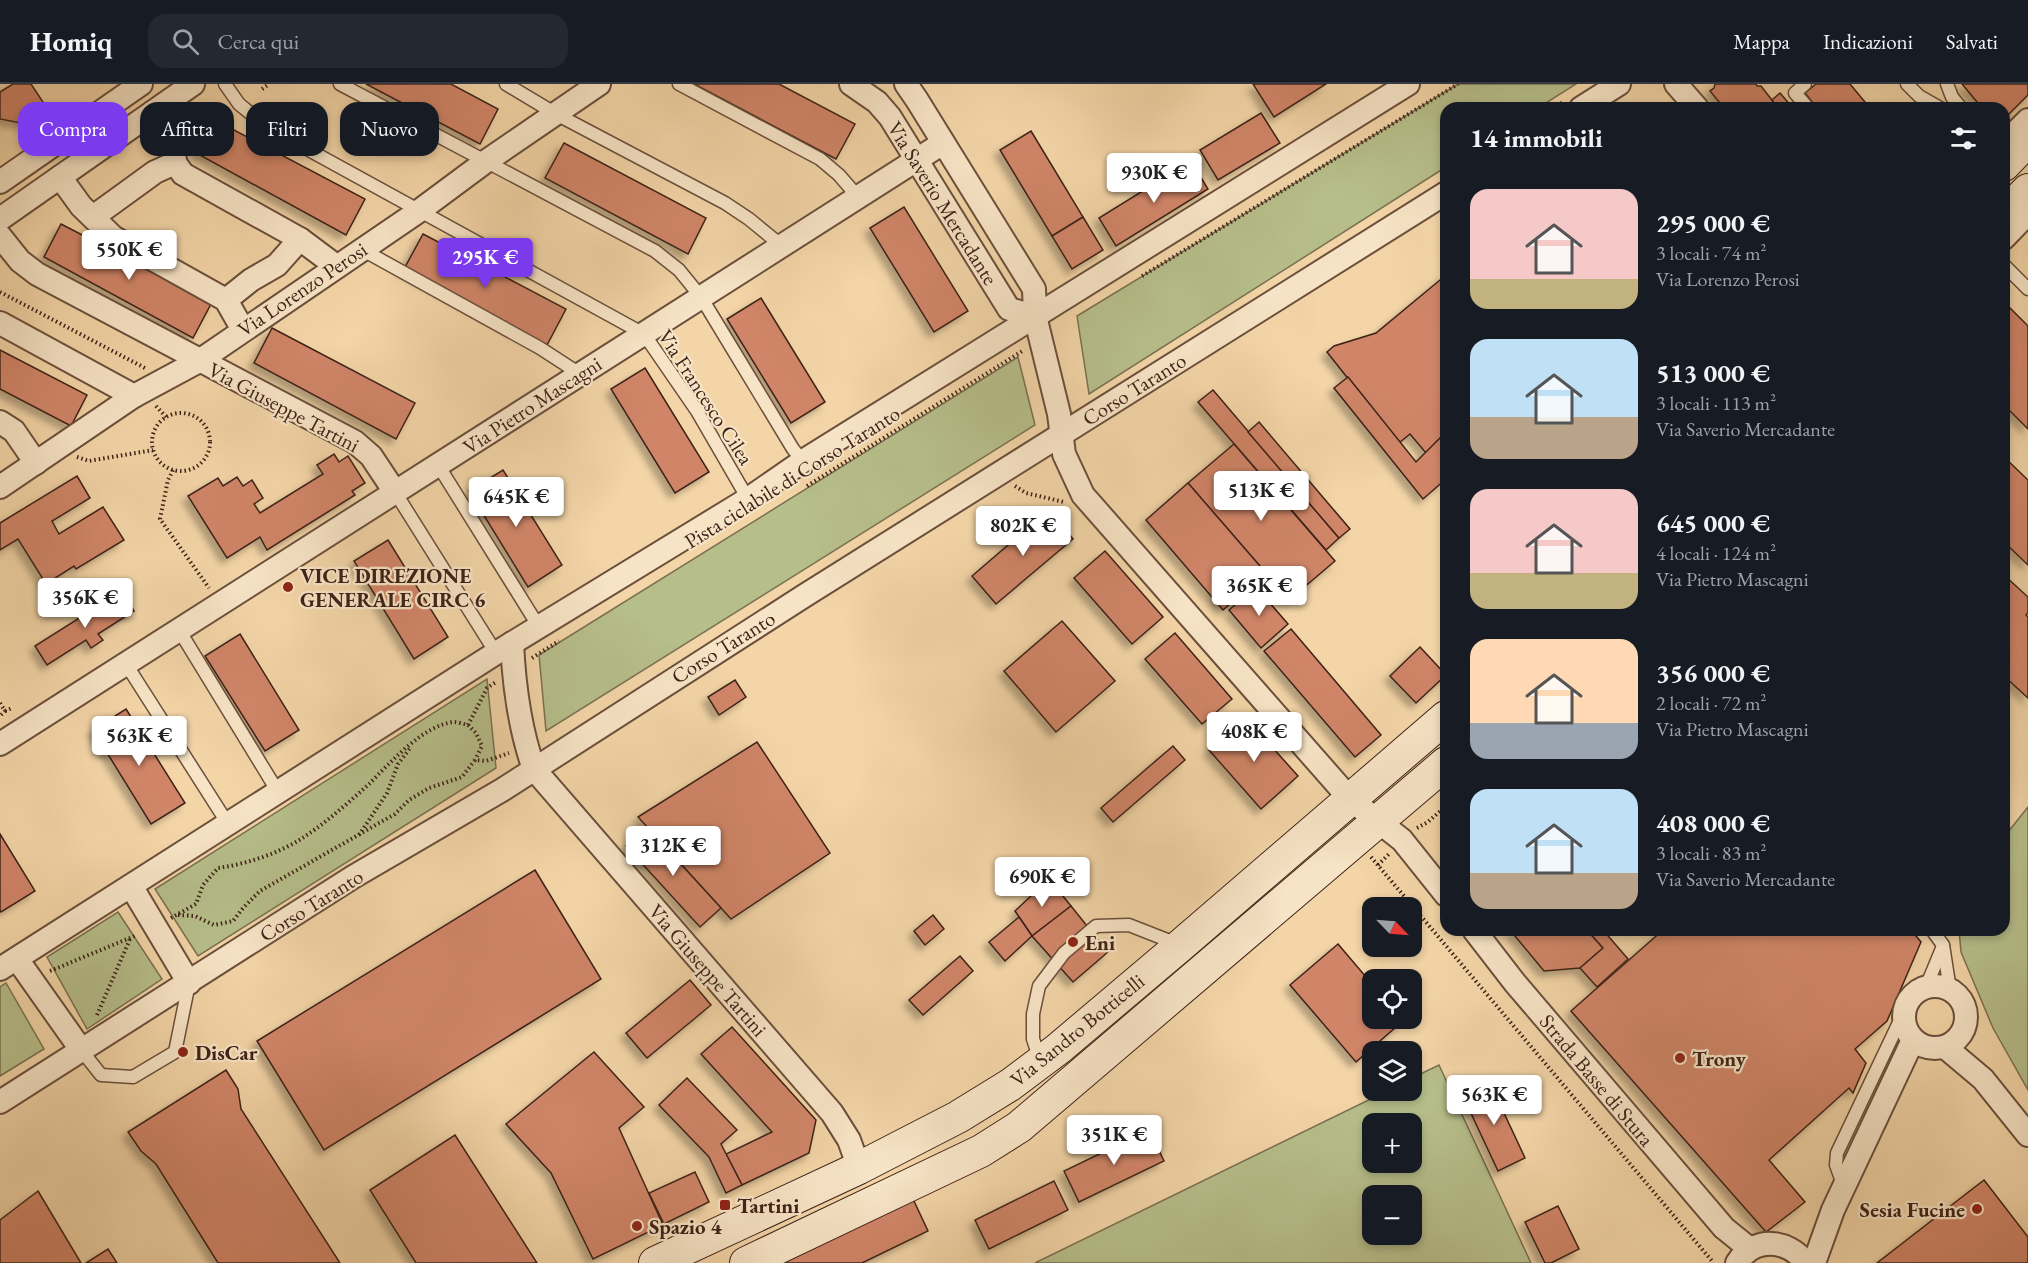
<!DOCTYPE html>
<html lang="it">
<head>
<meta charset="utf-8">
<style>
	:root { --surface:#171b24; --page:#242831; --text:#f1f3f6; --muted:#9ea1a6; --line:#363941; --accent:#7c3aed }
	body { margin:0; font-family:"EB Garamond",serif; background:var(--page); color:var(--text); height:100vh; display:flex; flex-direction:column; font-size:22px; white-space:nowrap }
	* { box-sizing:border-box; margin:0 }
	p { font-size:20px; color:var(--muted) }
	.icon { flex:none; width:33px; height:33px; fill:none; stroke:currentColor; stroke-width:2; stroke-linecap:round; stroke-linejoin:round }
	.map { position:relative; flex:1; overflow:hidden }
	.side { position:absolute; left:1440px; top:18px; width:570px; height:834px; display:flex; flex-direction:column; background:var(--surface); border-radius:18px; box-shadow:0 3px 9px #0003 }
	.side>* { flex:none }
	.top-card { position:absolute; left:18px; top:18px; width:570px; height:54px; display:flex; gap:12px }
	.needle { width:39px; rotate:115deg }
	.fabs { position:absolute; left:1362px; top:813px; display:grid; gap:12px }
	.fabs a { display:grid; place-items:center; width:60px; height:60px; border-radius:12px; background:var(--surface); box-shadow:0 3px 9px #0003; font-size:30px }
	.price { position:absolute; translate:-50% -51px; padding:0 14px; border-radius:6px; background:#fff; color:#222; font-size:20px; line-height:39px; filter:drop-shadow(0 2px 3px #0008) }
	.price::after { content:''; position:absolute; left:50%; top:36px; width:18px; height:14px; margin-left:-9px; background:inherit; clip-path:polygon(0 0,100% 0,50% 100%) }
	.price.selected { background:var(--accent); color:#fff }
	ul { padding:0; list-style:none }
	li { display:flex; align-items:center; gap:18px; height:150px; padding:0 30px }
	li span { display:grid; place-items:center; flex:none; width:168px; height:120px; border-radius:18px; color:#555 }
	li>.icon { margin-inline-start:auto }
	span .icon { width:72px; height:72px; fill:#fffc; stroke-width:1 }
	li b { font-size:26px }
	h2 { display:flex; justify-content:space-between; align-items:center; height:72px; padding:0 30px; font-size:26px }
	.pill { padding:0 21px; border-radius:18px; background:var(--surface); box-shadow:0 3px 9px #0003; font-size:21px; line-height:54px }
	.pill.selected { background:var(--accent); color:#fff }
	header { display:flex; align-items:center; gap:36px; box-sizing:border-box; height:84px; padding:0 30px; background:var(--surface); border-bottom:2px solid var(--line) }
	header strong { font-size:28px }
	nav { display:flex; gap:33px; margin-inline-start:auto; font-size:21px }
	.search { width:420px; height:54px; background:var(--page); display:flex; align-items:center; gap:15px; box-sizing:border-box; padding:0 21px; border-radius:18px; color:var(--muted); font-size:22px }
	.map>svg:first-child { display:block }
</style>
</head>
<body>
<header>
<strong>Homiq</strong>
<div class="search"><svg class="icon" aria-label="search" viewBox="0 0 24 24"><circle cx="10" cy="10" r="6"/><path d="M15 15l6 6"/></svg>Cerca qui</div>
<nav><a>Mappa</a><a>Indicazioni</a><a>Salvati</a></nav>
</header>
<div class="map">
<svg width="2028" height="1179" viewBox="0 0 2028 1179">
	<defs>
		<filter id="shadow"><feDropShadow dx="-5.5" dy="5.5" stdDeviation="3" flood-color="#0004"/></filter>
	</defs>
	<rect width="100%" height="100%" fill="#f3d5a7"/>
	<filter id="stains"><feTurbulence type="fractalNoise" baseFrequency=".00333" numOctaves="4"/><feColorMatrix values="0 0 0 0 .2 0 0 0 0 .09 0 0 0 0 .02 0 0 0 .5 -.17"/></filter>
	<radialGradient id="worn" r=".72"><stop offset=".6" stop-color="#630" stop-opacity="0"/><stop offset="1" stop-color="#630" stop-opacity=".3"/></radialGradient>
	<g fill="#b6be8a" stroke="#7a7051" stroke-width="1.5" fill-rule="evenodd">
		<path d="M1458 0H1576L1538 24H1446V83L1089 310 1077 232Z"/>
		<path d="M1018 273 1035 341 546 647 539 571Z"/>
		<path d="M487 595 496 684 198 872 155 805Z"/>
		<path d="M2028 723V1006L1993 944 1961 868 1959 846H2004V753Z"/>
		<path d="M118 828 162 895 87 945 47 873Z"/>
		<path d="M6 899 44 965 0 992V903Z"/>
		<path d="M1439 981 1531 1179H1035L1387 1007 1412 1006V994ZM1372 1040H1412V1078H1372ZM1372 1112H1412V1150H1372Z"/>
	</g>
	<g fill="#d08568" stroke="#3e2218" stroke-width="1.5" filter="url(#shadow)">
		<path d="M13 0H31L47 24 26 40 0 35V8Z"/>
		<path d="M366 0H451L498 25 480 60Z"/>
		<path d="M694 0H779L855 40 836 75Z"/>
		<path d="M1253 0H1326L1274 33Z"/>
		<path d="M1715 0H1756L1757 2H1761L1775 20 1770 24H1724L1710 7 1714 4Z"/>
		<path d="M1816 0H1850L1870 24H1817L1805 9Z"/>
		<path d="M1962 0H2028V11L2004 35V24H1982Z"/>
		<path d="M1780 9 1792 23 1795 21 1797 24H1770L1775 20 1772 16Z"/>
		<path d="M1261 29 1280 59 1218 96 1200 66Z"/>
		<path d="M215 36 365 115 346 151 196 69Z"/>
		<path d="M1031 47 1083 133 1052 152 1000 66Z"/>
		<path d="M564 59 706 134 688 170 545 94Z"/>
		<path d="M1191 77 1208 105 1116 162 1099 134Z"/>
		<path d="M904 123 968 227 934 248 870 144Z"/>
		<path d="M1083 133 1103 166 1072 185 1052 152Z"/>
		<path d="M61 140 212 218 193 254 44 173Z"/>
		<path d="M423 150 566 225 547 261 404 185Z"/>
		<path d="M1446 191V348L1426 369 1410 350 1399 359 1327 268 1334 262 1376 249Z"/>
		<path d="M761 214 825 318 791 339 727 235Z"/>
		<path d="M2004 218 2028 242V345L2004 321Z"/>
		<path d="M272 244 415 319 396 355 254 279Z"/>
		<path d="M0 266 87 311 71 342 0 305Z"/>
		<path d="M645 284 709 388 675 409 611 305Z"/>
		<path d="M1348 293 1416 378 1446 348V376L1442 381 1446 386V395L1423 415 1334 304Z"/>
		<path d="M1213 306 1339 454 1326 466 1198 318Z"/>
		<path d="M1259 338 1350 445 1339 454 1248 348Z"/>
		<path d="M1234 360 1335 477 1289 516 1188 399Z"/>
		<path d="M334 370 339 378 348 372 365 399 352 407 355 411 267 466 260 453 227 474 188 412 218 394 223 402 237 393 243 402 252 396 263 414 254 420 260 429 323 390 317 381Z"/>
		<path d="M2004 373 2028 396V481L2004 458Z"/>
		<path d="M503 386 562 481 528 503 469 407Z"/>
		<path d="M77 392 90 414 52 437 59 450 103 423 124 456 76 485 74 482 46 500 18 455 0 466V439Z"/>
		<path d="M1188 399 1266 489 1223 526 1146 436Z"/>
		<path d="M1049 426 1073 455 996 520 972 492Z"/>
		<path d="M388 456 448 553 414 575 354 477Z"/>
		<path d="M1105 467 1163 533 1132 560 1074 494Z"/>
		<path d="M2004 491 2028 513V529L2026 531 2028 533V614L2004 592V545L2008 541 2004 537Z"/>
		<path d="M1256 503 1288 540 1261 564 1229 526Z"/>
		<path d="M122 507 134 527 98 550 103 556 91 564 86 556 47 581 35 562Z"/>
		<path d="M1062 537 1115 597 1056 648 1004 587Z"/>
		<path d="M1291 545 1381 651 1355 673 1264 567Z"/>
		<path d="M1175 549 1232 615 1202 640 1145 575Z"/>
		<path d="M240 550 299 646 265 667 205 572Z"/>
		<path d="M1420 563 1446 591 1416 619 1390 592Z"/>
		<path d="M735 596 746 613 719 631 708 613Z"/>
		<path d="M126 625 185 719 151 740 93 646Z"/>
		<path d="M1246 634 1298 692 1261 725 1209 666Z"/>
		<path d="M757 658 830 769 731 835 638 733Z"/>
		<path d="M1173 662 1185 676 1113 738 1101 724Z"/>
		<path d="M646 742 721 824 700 843 626 762Z"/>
		<path d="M0 750 35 807 1 828 0 826Z"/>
		<path d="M535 786 601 895 324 1066 257 957Z"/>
		<path d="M1049 795 1071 822 1032 852 1015 827Z"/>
		<path d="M1071 822 1108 868 1073 898 1032 852Z"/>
		<path d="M933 831 944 845 925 861 914 847Z"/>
		<path d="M1019 833 1032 852 1005 877 989 858Z"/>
		<path d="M1510 846H1587L1603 864 1580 884 1544 887Z"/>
		<path d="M1587 846H1603L1628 875 1597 903 1580 884 1603 864Z"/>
		<path d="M1663 846H1911L1921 858 1887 937 1855 965 1866 979 1853 1009 1849 1004 1769 1076 1805 1118 1766 1148 1571 927Z"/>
		<path d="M1338 860 1372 900V934H1402L1404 936 1356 978 1290 901Z"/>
		<path d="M960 872 973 887 923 931 909 916Z"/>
		<path d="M690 896 711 921 647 974 626 949Z"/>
		<path d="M732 943 816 1036 809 1069 742 1101 726 1070 772 1048 701 970Z"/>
		<path d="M594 968 644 1023 619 1044 663 1141 593 1175 551 1089 506 1040Z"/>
		<path d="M226 986 238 1005 241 1025 340 1179H218L156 1080 141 1067 128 1048Z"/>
		<path d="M687 994 737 1046 721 1060 742 1101 726 1109 709 1073 659 1021Z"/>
		<path d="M1489 997 1525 1074 1498 1087 1462 1010Z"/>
		<path d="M1149 1046 1164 1077 1079 1118 1064 1087Z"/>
		<path d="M455 1051 537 1179H416L370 1106Z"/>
		<path d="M695 1088 709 1118 664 1140 649 1109Z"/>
		<path d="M1984 1096 2028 1153V1179H1877Z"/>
		<path d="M1054 1097 1068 1126 989 1165 975 1136Z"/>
		<path d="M38 1107 81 1179H0V1136Z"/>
		<path d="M913 1115 928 1147 862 1179H781Z"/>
		<path d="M1558 1122 1579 1165 1551 1179H1545L1525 1138Z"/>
		<path d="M108 1165 117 1179H86Z"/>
	</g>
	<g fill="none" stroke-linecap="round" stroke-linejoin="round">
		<g stroke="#6b4f3c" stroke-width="15">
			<g id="service">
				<path d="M225 0 239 20 267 43 644 250 697 327 748 415"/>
				<path d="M340 0 655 167 679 186 701 213 793 365 803 377"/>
				<path d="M506 0 556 30 725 119 749 135 782 162"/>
				<path d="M679 0 820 75 839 91 858 113"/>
				<path d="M1805 0 1795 9 1808 24"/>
				<path d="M1907 0 1919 12 1940 24"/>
				<path d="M1947 0 1952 13 1961 24"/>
				<path d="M361 165 540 264 580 290"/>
				<path d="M2004 181 2028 205"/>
				<path d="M438 381 539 543"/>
				<path d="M395 408 496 569"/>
				<path d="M179 546 278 708"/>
				<path d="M126 580 228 740"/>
				<path d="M1932 846 1943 861 1950 906"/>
				<path d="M1926 903 1943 862"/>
				<path d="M82 967 101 991 133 993 175 968 189 899"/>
				<path d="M1040 976 1033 955V930L1039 902 1064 869 1096 842 1129 841 1180 861"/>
				<path d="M1844 1103 1836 1081 1837 1069 1904 928"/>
			</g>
		</g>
		<g stroke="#6b4f3c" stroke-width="26">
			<g id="minor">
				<path d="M851 0 877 18 890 33 1009 225 1035 232"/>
				<path d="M906 0 917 16 1034 205 1035 232 1059 330 1064 370 1083 411 1350 715 1402 756 1446 811"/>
				<path d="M1676 0 1697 24"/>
				<path d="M1581 24 1619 0"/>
				<path d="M153 28 174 60 175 79 183 90 300 155 277 181 251 196 226 216"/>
				<path d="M2004 60 2028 36"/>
				<path d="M60 93 81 122 113 153 226 216 243 246"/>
				<path d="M0 98 141 0"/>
				<path d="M93 133 155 88 175 79"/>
				<path d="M0 135 193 0"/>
				<path d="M0 152 20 177 37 190 355 358 371 372 395 408"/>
				<path d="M2004 154 2028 129"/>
				<path d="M300 155 336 182"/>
				<path d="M0 239 134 312"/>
				<path d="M0 338 14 347 36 379"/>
				<path d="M0 403 134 312 199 277 419 127 485 78 599 0"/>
				<path d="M512 559C514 601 520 646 534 685L832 1029 849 1056 859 1084"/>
				<path d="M0 660 943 59"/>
				<path d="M131 802 189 899"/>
				<path d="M1474 846 1515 899 1724 1144 1750 1165"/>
				<path d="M17 875 82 967"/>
				<path d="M0 885 496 569 748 415 803 377 1408 0"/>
				<circle cx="1935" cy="933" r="31"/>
				<path d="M1945 963 1983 995 2028 1051"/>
				<path d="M0 1018 353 793 502 706 804 512 1446 109"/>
				<path d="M1737 1179C1754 1152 1788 1155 1806 1179"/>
				<path d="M1814 1179 1833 1126 1913 956"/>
			</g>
		</g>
		<g stroke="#3e2218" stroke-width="34">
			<g id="secondary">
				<path d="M2004 81 2028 56"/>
				<path d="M2004 130 2028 106"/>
				<path d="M655 1179 859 1084 958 1033 1010 1001 1058 965 1181 861 1446 633"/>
				<path d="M746 1179 981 1067 1019 1043 1446 679"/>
			</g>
		</g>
		<g stroke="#3e2218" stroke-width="4" stroke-dasharray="1.5 3" stroke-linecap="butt">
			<path d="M262 5 269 0"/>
			<path d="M1553 24 1563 18"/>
			<path d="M1142 192 1458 0"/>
			<path d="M0 208 145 284"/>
			<path d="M156 322 166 333"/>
			<circle cx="181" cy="358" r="29"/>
			<path d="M77 373 89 377 153 366"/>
			<path d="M173 386 168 396 160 435 209 504"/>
			<path d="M807 402 1024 266"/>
			<path d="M1015 402 1026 409 1064 418"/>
			<path d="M532 574 559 557"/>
			<path d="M0 619 5 627 0 632"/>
			<path d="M5 627 12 624"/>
			<path d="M468 641 476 649 482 662 475 676"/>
			<path d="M1417 744 1428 738 1446 722"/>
			<path d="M359 751 387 709 398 680 411 663"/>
			<path d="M1371 773 1712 1177V1179"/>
			<path d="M1378 781 1390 769"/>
			<path d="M178 831 195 832 214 841 233 837 243 824 260 807 395 730 409 716 429 704 462 693 475 676 486 677 509 669"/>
			<path d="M171 834 196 820 203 801 218 784C247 780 280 769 304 753 327 738 349 718 369 700 390 679 423 641 454 638 458 638 463 640 468 641L487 604 496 598"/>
			<path d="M50 887 137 851"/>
			<path d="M97 931 130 855"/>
		</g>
		<use href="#service" stroke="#f7e4c6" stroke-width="12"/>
		<use href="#minor" stroke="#f7e4c6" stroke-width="22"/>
		<use href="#secondary" stroke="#f7e4c6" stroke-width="32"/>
	</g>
	<g fill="#8f2418" stroke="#f7e4c6" stroke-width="2">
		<circle cx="288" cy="503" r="6"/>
		<circle cx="1073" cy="858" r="6"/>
		<circle cx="183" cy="968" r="6"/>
		<circle cx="1680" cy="974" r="6"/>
		<rect x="719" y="1115" width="12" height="12" rx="3"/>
		<circle cx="1977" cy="1125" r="6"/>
		<circle cx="637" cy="1142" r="6"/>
	</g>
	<g text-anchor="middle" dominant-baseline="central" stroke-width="4.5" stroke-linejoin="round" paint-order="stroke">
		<g font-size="21" fill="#3e2218" stroke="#f7e4c6">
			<text transform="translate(943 119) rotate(58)">Via Saverio Mercadante</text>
			<text transform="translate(302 205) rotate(-34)">Via Lorenzo Perosi</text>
			<text transform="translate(1134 305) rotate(-32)">Corso Taranto</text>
			<text transform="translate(706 313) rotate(57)">Via Francesco Cilea</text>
			<text transform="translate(532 321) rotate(-33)">Via Pietro Mascagni</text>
			<text transform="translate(284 323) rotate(28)">Via Giuseppe Tartini</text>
			<text transform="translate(792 393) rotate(-32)">Pista ciclabile di Corso Taranto</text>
			<text transform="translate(723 563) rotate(-32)">Corso Taranto</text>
			<text transform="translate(311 821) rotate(-32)">Corso Taranto</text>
			<text transform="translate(708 886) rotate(49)">Via Giuseppe Tartini</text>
			<text transform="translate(1077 946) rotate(-39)">Via Sandro Botticelli</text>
			<text transform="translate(1597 996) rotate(50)">Strada Basse di Stura</text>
		</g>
		<g font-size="21" font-weight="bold" fill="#3e2218" stroke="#f7e4c6" text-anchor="start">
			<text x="300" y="491">VICE DIREZIONE<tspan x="300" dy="24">GENERALE CIRC 6</tspan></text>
			<text x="1085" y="858">Eni</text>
			<text x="195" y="968">DisCar</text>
			<text x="1692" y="974">Trony</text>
			<text x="737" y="1121">Tartini</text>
			<text x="1965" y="1125" text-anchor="end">Sesia Fucine</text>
			<text x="649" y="1142">Spazio 4</text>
		</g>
	</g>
	<rect width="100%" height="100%" filter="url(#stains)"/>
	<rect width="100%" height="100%" fill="url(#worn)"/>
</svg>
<div class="fabs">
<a><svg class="needle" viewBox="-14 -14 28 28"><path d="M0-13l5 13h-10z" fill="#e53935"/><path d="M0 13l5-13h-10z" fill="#9ea1a6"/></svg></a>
<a><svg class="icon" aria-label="locate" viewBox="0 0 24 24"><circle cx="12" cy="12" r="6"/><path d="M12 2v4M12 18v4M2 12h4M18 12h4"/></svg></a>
<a><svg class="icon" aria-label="layers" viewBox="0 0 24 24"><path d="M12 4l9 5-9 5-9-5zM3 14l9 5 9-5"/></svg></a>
<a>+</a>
<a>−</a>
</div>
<b class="price" style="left:1154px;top:120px">930K €</b>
<b class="price" style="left:129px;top:197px">550K €</b>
<b class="price selected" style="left:485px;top:205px">295K €</b>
<b class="price" style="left:1261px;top:438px">513K €</b>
<b class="price" style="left:516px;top:444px">645K €</b>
<b class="price" style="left:1023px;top:473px">802K €</b>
<b class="price" style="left:1259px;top:533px">365K €</b>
<b class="price" style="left:85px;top:545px">356K €</b>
<b class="price" style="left:1254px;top:679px">408K €</b>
<b class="price" style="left:139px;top:683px">563K €</b>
<b class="price" style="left:673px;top:793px">312K €</b>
<b class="price" style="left:1042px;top:824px">690K €</b>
<b class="price" style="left:1494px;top:1042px">563K €</b>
<b class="price" style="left:1114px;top:1082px">351K €</b>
<div class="top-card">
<a class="pill selected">Compra</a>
<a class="pill">Affitta</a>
<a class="pill">Filtri</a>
<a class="pill">Nuovo</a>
</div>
<section class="side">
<h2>14 immobili<svg class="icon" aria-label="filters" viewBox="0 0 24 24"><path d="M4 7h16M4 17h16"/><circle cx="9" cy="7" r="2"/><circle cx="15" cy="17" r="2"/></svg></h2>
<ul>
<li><span style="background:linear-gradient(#f6c9c9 75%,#c2b280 0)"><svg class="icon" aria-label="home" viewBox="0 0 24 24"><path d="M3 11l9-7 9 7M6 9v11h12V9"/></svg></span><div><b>295 000 €</b><p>3 locali · 74 m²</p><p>Via Lorenzo Perosi</p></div></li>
<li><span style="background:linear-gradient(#bfe0f5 65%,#b9a48a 0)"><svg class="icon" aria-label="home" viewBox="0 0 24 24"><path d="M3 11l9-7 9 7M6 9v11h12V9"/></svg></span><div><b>513 000 €</b><p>3 locali · 113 m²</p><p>Via Saverio Mercadante</p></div></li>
<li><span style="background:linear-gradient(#f6c9c9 70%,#c2b280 0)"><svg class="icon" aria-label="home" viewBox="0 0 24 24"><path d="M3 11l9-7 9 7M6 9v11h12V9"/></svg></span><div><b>645 000 €</b><p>4 locali · 124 m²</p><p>Via Pietro Mascagni</p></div></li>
<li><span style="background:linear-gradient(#ffd9b3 70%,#9aa5b1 0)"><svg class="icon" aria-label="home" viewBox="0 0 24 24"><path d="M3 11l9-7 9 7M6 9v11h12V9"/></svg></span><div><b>356 000 €</b><p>2 locali · 72 m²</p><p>Via Pietro Mascagni</p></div></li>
<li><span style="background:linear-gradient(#bfe0f5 70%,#b9a48a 0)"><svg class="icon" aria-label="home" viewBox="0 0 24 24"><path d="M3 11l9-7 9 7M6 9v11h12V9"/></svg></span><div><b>408 000 €</b><p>3 locali · 83 m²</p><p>Via Saverio Mercadante</p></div></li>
</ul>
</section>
</div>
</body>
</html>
